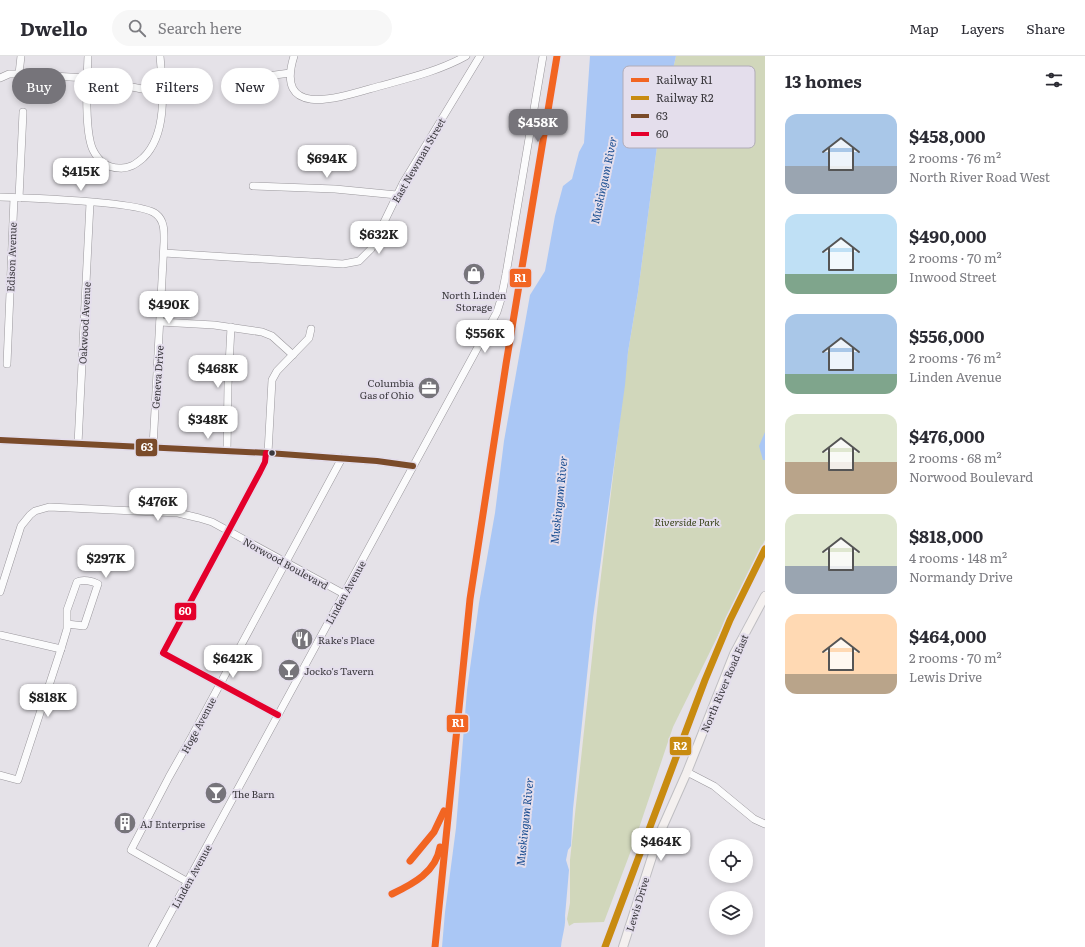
<!DOCTYPE html>
<html lang="en">
<head>
<meta charset="utf-8">
<style>
	:root { --surface:#fff; --page:#f7f7f7; --text:#2b2b33; --muted:#7c7c81; --line:#e1e1e2; --accent:#76747a }
	body { margin:0; font-family:Literata,serif; background:var(--page); color:var(--text); height:100vh; display:flex; flex-direction:column; font-size:15px; white-space:nowrap }
	* { box-sizing:border-box; margin:0 }
	p { font-size:13px; color:var(--muted) }
	.icon { flex:none; width:22px; height:22px; fill:none; stroke:currentColor; stroke-width:2; stroke-linecap:round; stroke-linejoin:round }
	.map { position:relative; flex:1; overflow:hidden }
	.sheet { display:flex; flex-direction:column; background:var(--surface); width:320px }
	.sheet>* { flex:none }
	.guide { position:absolute; left:12px; top:12px; width:380px; height:36px; display:flex; gap:8px }
	.controls { position:absolute; left:709px; top:783px; display:grid; gap:8px }
	.controls a { display:grid; place-items:center; width:44px; height:44px; border-radius:50%; background:var(--surface); box-shadow:0 2px 6px #0003; font-size:20px }
	.price { position:absolute; translate:-50% -34px; padding:0 9px; border-radius:8px; background:#fff; color:#222; font-size:13px; line-height:26px; filter:drop-shadow(0 1px 2px #0008) }
	.price::after { content:''; position:absolute; left:50%; top:24px; width:12px; height:9px; margin-left:-6px; background:inherit; clip-path:polygon(0 0,100% 0,50% 100%) }
	.price.current { background:var(--accent); color:#fff }
	ul { padding:0; list-style:none }
	li { display:flex; align-items:center; gap:12px; height:100px; padding:0 20px }
	li span { display:grid; place-items:center; flex:none; width:112px; height:80px; border-radius:12px; color:#555 }
	li>.icon { margin-inline-start:auto }
	span .icon { width:48px; height:48px; fill:#fffc; stroke-width:1 }
	li b { font-size:17px }
	h2 { display:flex; justify-content:space-between; align-items:center; height:48px; padding:0 20px; font-size:17px }
	.pill { padding:0 14px; border-radius:18px; background:var(--surface); box-shadow:0 2px 6px #0003; font-size:14px; line-height:36px }
	.pill.current { background:var(--accent); color:#fff }
	header { display:flex; align-items:center; gap:24px; box-sizing:border-box; height:56px; padding:0 20px; background:var(--surface); border-bottom:1px solid var(--line) }
	header strong { font-size:19px }
	nav { display:flex; gap:22px; margin-inline-start:auto; font-size:14px }
	.search { width:280px; height:36px; background:var(--page); display:flex; align-items:center; gap:10px; box-sizing:border-box; padding:0 14px; border-radius:22px; color:var(--muted); font-size:15px }
	main { display:flex; flex:1; min-height:0 }
	.map>svg:first-child { display:block }
</style>
</head>
<body>
<header>
<strong>Dwello</strong>
<div class="search"><svg class="icon" aria-label="search" viewBox="0 0 24 24"><circle cx="10" cy="10" r="6"/><path d="M15 15l6 6"/></svg>Search here</div>
<nav><a>Map</a><a>Layers</a><a>Share</a></nav>
</header>
<main>
<div class="map">
<svg width="765" height="891" viewBox="0 0 765 891">
	<rect width="100%" height="100%" fill="#e5e2e8"/>
	<path fill="#d1d7bb" d="M676 0H765V484L673 671 635 784 604 866 574 867 569 870 567 863 570 847V804L600 528 628 296 638 236 659 75Z"/>
	<g fill="#aac7f5">
		<path d="M590 0H676L659 75 638 236 628 296 625 329 593 562 573 753 571 790 568 794 566 804 569 814 565 860C566 870 562 880 561 891H442L445 856 456 772 467 634 479 547 495 457 504 385 530 239 545 215 555 160 563 130 572 123 579 96 584 87Z"/>
		<path d="M765 376V404H763L759 390Z"/>
	</g>
	<g fill="none" stroke-linecap="round" stroke-linejoin="round">
		<g stroke="#9a979c" stroke-width="8">
			<g id="minor">
				<path d="M88 0C87 22 84 75 93 94 98 104 107 112 119 112 129 113 136 108 143 102 168 78 163 32 160 0"/>
				<path d="M294 0C273 67 347 39 380 30 409 22 439 15 466 0"/>
				<path d="M19 18 87 22 162 37"/>
				<path d="M260 21 290 17"/>
				<path d="M0 22 9 18H19L21 0"/>
				<path d="M253 130 335 133 397 139"/>
				<path d="M0 141C26 142 141 145 156 158 165 165 164 176 164 186L153 391"/>
				<path d="M19 142 23 56"/>
				<path d="M164 197 343 208 359 205 371 193 403 127 480 0"/>
				<path d="M160 266 214 269 262 276 272 280 293 299"/>
				<path d="M7 308 14 142"/>
				<path d="M0 384 268 397 377 405 413 410"/>
				<path d="M78 388 90 147"/>
				<path d="M227 395 228 329 231 271"/>
				<path d="M266 397 265 406 260 416 163 597 278 659"/>
				<path d="M268 397 272 324 277 315 309 282 311 273"/>
				<path d="M0 536 21 470 30 459 35 455 49 451 178 457 199 462 212 466 344 538"/>
				<path d="M0 579 61 593"/>
				<path d="M687 716 714 730 754 763 765 768"/>
				<path d="M0 719 18 724 61 593 67 573V568L84 570 98 528C92 525 83 523 77 526L67 554V568"/>
				<path d="M188 826 131 794 169 721 191 682 342 402"/>
				<path d="M152 891 497 256 501 243 506 218 543 0"/>
			</g>
		</g>
		<g stroke="#bfbec2" stroke-width="10">
			<path id="major" d="M623 891 659 779 687 716 734 598 765 540"/>
		</g>
		<use href="#minor" stroke="#fbfbfc" stroke-width="7"/>
		<use href="#major" stroke="#f4f0ef" stroke-width="8"/>
		<g stroke="#e4deec" stroke-width="9">
			<path id="bus-1" d="M0 384 268 397 377 405 413 410"/>
		</g>
		<g stroke="#e4deec" stroke-width="9">
			<path id="bus-2" d="M266 397 265 406 260 416 163 597 278 659"/>
		</g>
		<use href="#bus-1" stroke="#7a4b2a" stroke-width="6"/>
		<use href="#bus-2" stroke="#e4002b" stroke-width="6"/>
		<g stroke="#e4deec" stroke-width="10">
			<g id="rail-1">
				<path d="M410 805 434 776 444 755"/>
				<path d="M392 838C413 828 436 816 440 791"/>
				<path d="M435 891 470 543 506 308 557 0"/>
			</g>
		</g>
		<g stroke="#e4deec" stroke-width="10">
			<path id="rail-2" d="M605 891 705 624 730 564 765 493"/>
		</g>
		<use href="#rail-1" stroke="#f26522" stroke-width="7"/>
		<use href="#rail-2" stroke="#c88b10" stroke-width="7"/>
	</g>
	<defs>
		<g id="shop-disc" transform="scale(1.15)"><circle r="9.5" fill="#76747a" stroke="#e4deec"/><path d="M-5-2.5h2.3a2.7 3.5 0 0 1 5.4 0H5L5.5 6h-11ZM-1.5-2.5h3a1.5 2.3 0 0 0-3 0Z" fill="#fff"/></g>
		<g id="office-disc" transform="scale(1.15)"><circle r="9.5" fill="#76747a" stroke="#e4deec"/><path d="M-6-3h4V-5.5h4V-3h4V5H-6ZM-1-4.5V-3h2v-1.5ZM-6 0V1H6V0Z" fill="#fff"/></g>
		<g id="restaurant-disc" transform="scale(1.15)"><circle r="9.5" fill="#76747a" stroke="#e4deec"/><path d="M-5-6h1v4h1v-4h1v4h1v-4h1v5L-1.5 .5V6h-2V.5L-5-1ZM5-6V6H3V1.5H1.5Q1.5-4 5-6Z" fill="#fff"/></g>
		<g id="bar-disc" transform="scale(1.15)"><circle r="9.5" fill="#76747a" stroke="#e4deec"/><path d="M-6-5H6L.8 .8V4.5H3.5V6h-7V4.5H-.8V.8Z" fill="#fff"/></g>
		<g id="building-disc" transform="scale(1.15)"><circle r="9.5" fill="#76747a" stroke="#e4deec"/><path d="M-4-6H4V6H1V3H-1V6H-4ZM-2.5-4.3h1.7v1.8h-1.7ZM.8-4.3h1.7v1.8H.8ZM-2.5-1h1.7V.8h-1.7ZM.8-1h1.7V.8H.8Z" fill="#fff"/></g>
	</defs>
	<g fill-rule="evenodd">
		<use href="#shop-disc" x="474" y="218"/>
		<use href="#office-disc" x="429" y="332"/>
		<use href="#restaurant-disc" x="302" y="583"/>
		<use href="#bar-disc" x="289" y="614"/>
		<use href="#bar-disc" x="216" y="737"/>
		<use href="#building-disc" x="125" y="767"/>
	</g>
	<circle fill="#3b393e" stroke="#e4deec" stroke-width="1.5" cx="272" cy="397" r="3.5"/>
	<g text-anchor="middle" dominant-baseline="central" stroke-width="4" stroke-linejoin="round" paint-order="stroke">
		<g font-size="10" fill="#3b393e" stroke="#e4deec">
			<text transform="translate(418 104) rotate(-60)">East Newman Street</text>
			<text transform="translate(11 201) rotate(-88)">Edison Avenue</text>
			<text transform="translate(84 267) rotate(-87)">Oakwood Avenue</text>
			<text transform="translate(157 321) rotate(-86)">Geneva Drive</text>
			<text transform="translate(286 507) rotate(29)">Norwood Boulevard</text>
			<text transform="translate(345 536) rotate(-61)">Linden Avenue</text>
			<text transform="translate(724 627) rotate(-67)">North River Road East</text>
			<text transform="translate(198 669) rotate(-62)">Hoge Avenue</text>
			<text transform="translate(191 820) rotate(-61)">Linden Avenue</text>
			<text transform="translate(637 848) rotate(-73)">Lewis Drive</text>
		</g>
		<g font-size="10" fill="#3b393e" stroke="#e4deec" text-anchor="start">
			<text x="474" y="238" text-anchor="middle">North Linden<tspan x="474" dy="12">Storage</tspan></text>
			<text x="414" y="326" text-anchor="end">Columbia<tspan x="414" dy="12">Gas of Ohio</tspan></text>
			<text x="318" y="583">Rake's Place</text>
			<text x="304" y="614">Jocko's Tavern</text>
			<text x="232" y="737">The Barn</text>
			<text x="140" y="767">AJ Enterprise</text>
		</g>
		<g font-size="10" font-style="italic" fill="#394219" stroke="#e4deec">
			<text x="687" y="465">Riverside Park</text>
		</g>
		<g font-size="11" font-style="italic" fill="#184c90" stroke="#e4deec">
			<text transform="translate(603 124) rotate(-78)">Muskingum River</text>
			<text transform="translate(558 444) rotate(-84)">Muskingum River</text>
			<text transform="translate(524 766) rotate(-84)">Muskingum River</text>
		</g>
	</g>
	<rect x="623" y="10" width="132" height="82" rx="6" fill="#e4deec" stroke="#b1acb8" stroke-width="1"/>
	<rect x="631" y="22" width="18" height="4" fill="#f26522"/>
	<rect x="631" y="40" width="18" height="4" fill="#c88b10"/>
	<rect x="631" y="58" width="18" height="4" fill="#7a4b2a"/>
	<rect x="631" y="76" width="18" height="4" fill="#e4002b"/>
	<g font-size="11" fill="#3b393e">
		<text x="656" y="28">Railway R1</text>
		<text x="656" y="46">Railway R2</text>
		<text x="656" y="64">63</text>
		<text x="656" y="82">60</text>
	</g>
	<g stroke="#e4deec" stroke-width="1.5">
		<rect x="509" y="212" width="23" height="20" rx="4" fill="#f26522"/>
		<rect x="135" y="382" width="23" height="19" rx="4" fill="#7a4b2a"/>
		<rect x="174" y="546" width="23" height="19" rx="4" fill="#e4002b"/>
		<rect x="446" y="658" width="23" height="19" rx="4" fill="#f26522"/>
		<rect x="669" y="680" width="23" height="20" rx="4" fill="#c88b10"/>
	</g>
	<g font-size="11" text-anchor="middle" font-weight="bold" fill="#fff">
		<text x="520" y="226">R1</text>
		<text x="147" y="395">63</text>
		<text x="185" y="559">60</text>
		<text x="458" y="671">R1</text>
		<text x="680" y="694">R2</text>
	</g>
</svg>
<div class="controls">
<a><svg class="icon" aria-label="locate" viewBox="0 0 24 24"><circle cx="12" cy="12" r="6"/><path d="M12 2v4M12 18v4M2 12h4M18 12h4"/></svg></a>
<a><svg class="icon" aria-label="layers" viewBox="0 0 24 24"><path d="M12 4l9 5-9 5-9-5zM3 14l9 5 9-5"/></svg></a>
</div>
<b class="price current" style="left:538px;top:87px">$458K</b>
<b class="price" style="left:327px;top:123px">$694K</b>
<b class="price" style="left:81px;top:136px">$415K</b>
<b class="price" style="left:379px;top:199px">$632K</b>
<b class="price" style="left:169px;top:269px">$490K</b>
<b class="price" style="left:485px;top:298px">$556K</b>
<b class="price" style="left:218px;top:333px">$468K</b>
<b class="price" style="left:208px;top:384px">$348K</b>
<b class="price" style="left:158px;top:466px">$476K</b>
<b class="price" style="left:106px;top:523px">$297K</b>
<b class="price" style="left:233px;top:623px">$642K</b>
<b class="price" style="left:48px;top:662px">$818K</b>
<b class="price" style="left:661px;top:806px">$464K</b>
<div class="guide">
<a class="pill current">Buy</a>
<a class="pill">Rent</a>
<a class="pill">Filters</a>
<a class="pill">New</a>
</div>
</div>
<section class="sheet">
<h2>13 homes<svg class="icon" aria-label="filters" viewBox="0 0 24 24"><path d="M4 7h16M4 17h16"/><circle cx="9" cy="7" r="2"/><circle cx="15" cy="17" r="2"/></svg></h2>
<ul>
<li><span style="background:linear-gradient(#a9c7e8 65%,#9aa5b1 0)"><svg class="icon" aria-label="home" viewBox="0 0 24 24"><path d="M3 11l9-7 9 7M6 9v11h12V9"/></svg></span><div><b>$458,000</b><p>2 rooms · 76 m²</p><p>North River Road West</p></div></li>
<li><span style="background:linear-gradient(#bfe0f5 75%,#7fa58c 0)"><svg class="icon" aria-label="home" viewBox="0 0 24 24"><path d="M3 11l9-7 9 7M6 9v11h12V9"/></svg></span><div><b>$490,000</b><p>2 rooms · 70 m²</p><p>Inwood Street</p></div></li>
<li><span style="background:linear-gradient(#a9c7e8 75%,#7fa58c 0)"><svg class="icon" aria-label="home" viewBox="0 0 24 24"><path d="M3 11l9-7 9 7M6 9v11h12V9"/></svg></span><div><b>$556,000</b><p>2 rooms · 76 m²</p><p>Linden Avenue</p></div></li>
<li><span style="background:linear-gradient(#dfe7d0 60%,#b9a48a 0)"><svg class="icon" aria-label="home" viewBox="0 0 24 24"><path d="M3 11l9-7 9 7M6 9v11h12V9"/></svg></span><div><b>$476,000</b><p>2 rooms · 68 m²</p><p>Norwood Boulevard</p></div></li>
<li><span style="background:linear-gradient(#dfe7d0 65%,#9aa5b1 0)"><svg class="icon" aria-label="home" viewBox="0 0 24 24"><path d="M3 11l9-7 9 7M6 9v11h12V9"/></svg></span><div><b>$818,000</b><p>4 rooms · 148 m²</p><p>Normandy Drive</p></div></li>
<li><span style="background:linear-gradient(#ffd9b3 75%,#b9a48a 0)"><svg class="icon" aria-label="home" viewBox="0 0 24 24"><path d="M3 11l9-7 9 7M6 9v11h12V9"/></svg></span><div><b>$464,000</b><p>2 rooms · 70 m²</p><p>Lewis Drive</p></div></li>
</ul>
</section>
</main>
</body>
</html>
